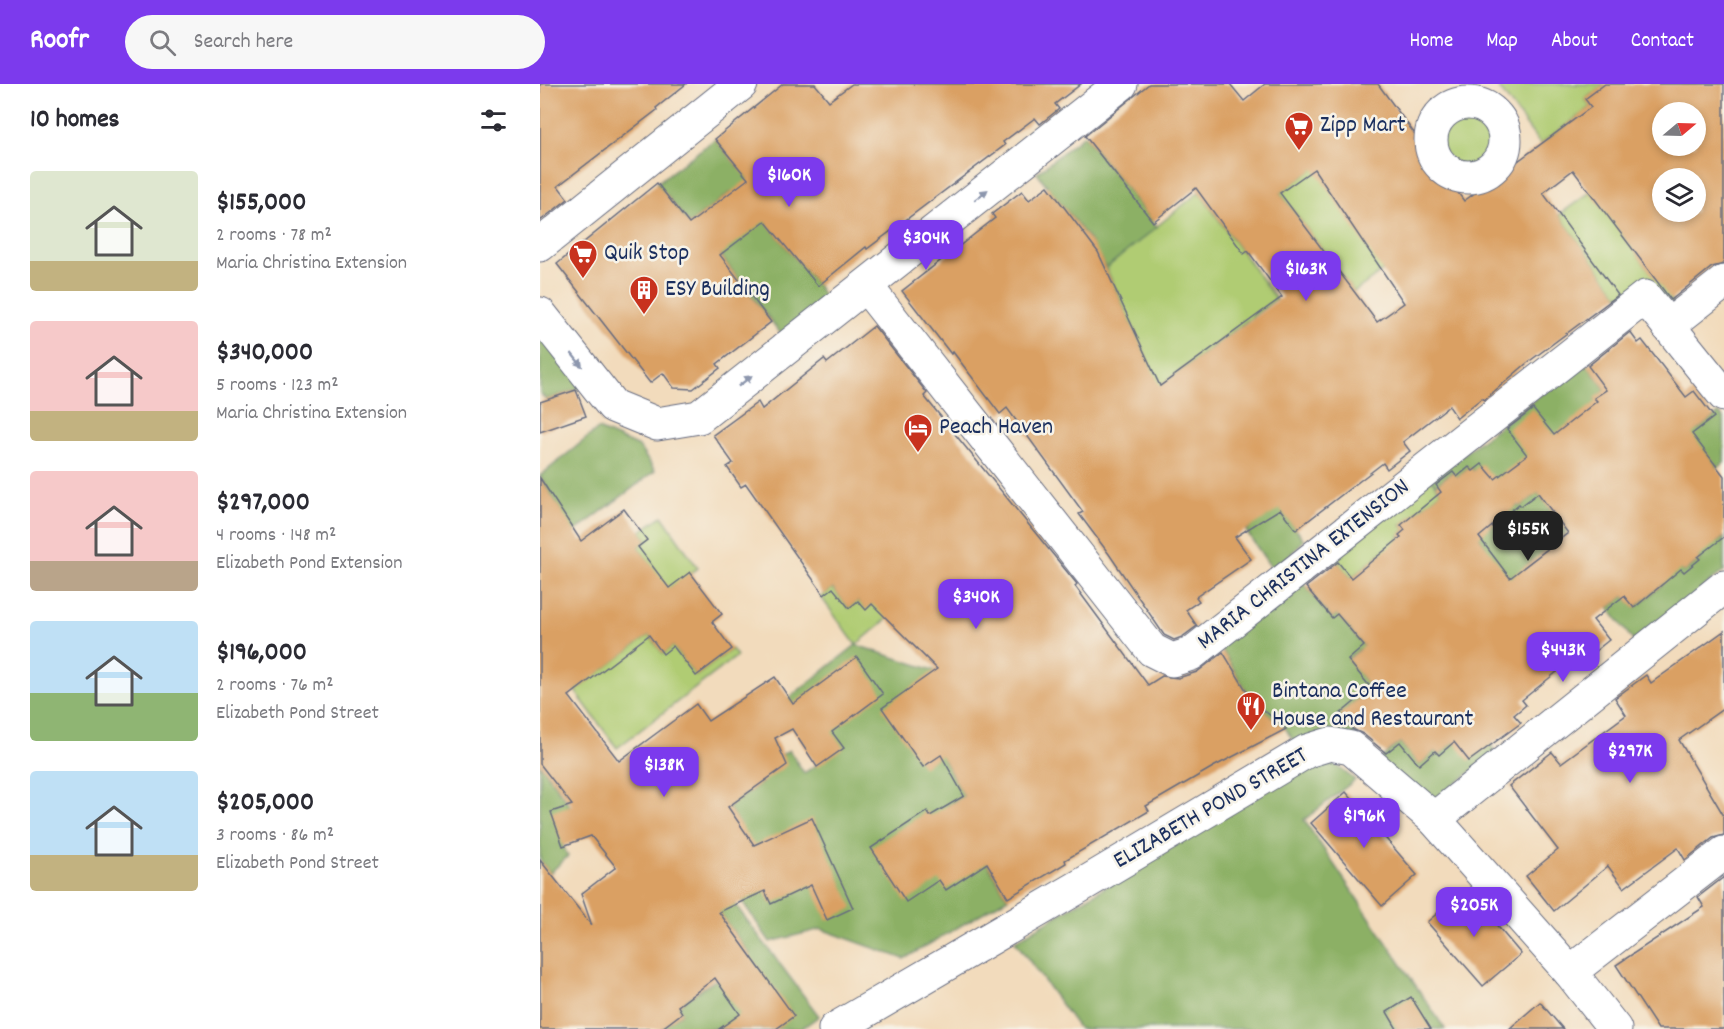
<!DOCTYPE html>
<html lang="en">
<head>
<meta charset="utf-8">
<style>
	:root { --surface:#fff; --page:#f7f7f7; --text:#2b2b33; --muted:#7c7c81; --accent:#7c3aed }
	body { margin:0; font-family:Dekko,sans-serif; background:var(--page); color:var(--text); height:100vh; display:flex; flex-direction:column; font-size:22px; white-space:nowrap }
	* { box-sizing:border-box; margin:0 }
	p { font-size:20px; color:var(--muted) }
	.icon { flex:none; width:33px; height:33px; fill:none; stroke:currentColor; stroke-width:2; stroke-linecap:round; stroke-linejoin:round }
	.map { position:relative; flex:1; overflow:hidden }
	.sheet { display:flex; flex-direction:column; background:var(--surface); width:540px }
	.sheet>* { flex:none }
	.needle { width:39px; rotate:71deg }
	.controls { position:absolute; left:1112px; top:18px; display:grid; gap:12px }
	.controls a { display:grid; place-items:center; width:54px; height:54px; border-radius:50%; background:var(--surface); box-shadow:0 3px 9px #0003; font-size:30px }
	.price { position:absolute; translate:-50% -51px; padding:0 14px; border-radius:12px; background:var(--accent); color:#fff; font-size:20px; line-height:39px; filter:drop-shadow(0 2px 3px #0008) }
	.price::after { content:''; position:absolute; left:50%; top:36px; width:18px; height:14px; margin-left:-9px; background:inherit; clip-path:polygon(0 0,100% 0,50% 100%) }
	.price.active { background:#222; color:#fff }
	ul { padding:0; list-style:none }
	li { display:flex; align-items:center; gap:18px; height:150px; padding:0 30px }
	li span { display:grid; place-items:center; flex:none; width:168px; height:120px; border-radius:6px; color:#555 }
	li>.icon { margin-inline-start:auto }
	span .icon { width:72px; height:72px; fill:#fffc; stroke-width:1 }
	li b { font-size:26px }
	h2 { display:flex; justify-content:space-between; align-items:center; height:72px; padding:0 30px; font-size:26px }
	header { display:flex; align-items:center; gap:36px; box-sizing:border-box; height:84px; padding:0 30px; background:var(--accent); color:#fff }
	header strong { font-size:28px }
	nav { display:flex; gap:33px; margin-inline-start:auto; font-size:21px }
	.search { width:420px; height:54px; background:var(--page); display:flex; align-items:center; gap:15px; box-sizing:border-box; padding:0 21px; border-radius:33px; color:var(--muted); font-size:22px }
	main { display:flex; flex:1; min-height:0 }
	.map>svg:first-child { display:block }
</style>
</head>
<body>
<header>
<strong>Roofr</strong>
<div class="search"><svg class="icon" aria-label="search" viewBox="0 0 24 24"><circle cx="10" cy="10" r="6"/><path d="M15 15l6 6"/></svg>Search here</div>
<nav><a>Home</a><a>Map</a><a>About</a><a>Contact</a></nav>
</header>
<main>
<section class="sheet">
<h2>10 homes<svg class="icon" aria-label="filters" viewBox="0 0 24 24"><path d="M4 7h16M4 17h16"/><circle cx="9" cy="7" r="2"/><circle cx="15" cy="17" r="2"/></svg></h2>
<ul>
<li><span style="background:linear-gradient(#dfe7d0 75%,#c2b280 0)"><svg class="icon" aria-label="home" viewBox="0 0 24 24"><path d="M3 11l9-7 9 7M6 9v11h12V9"/></svg></span><div><b>$155,000</b><p>2 rooms · 78 m²</p><p>Maria Christina Extension</p></div></li>
<li><span style="background:linear-gradient(#f6c9c9 75%,#c2b280 0)"><svg class="icon" aria-label="home" viewBox="0 0 24 24"><path d="M3 11l9-7 9 7M6 9v11h12V9"/></svg></span><div><b>$340,000</b><p>5 rooms · 123 m²</p><p>Maria Christina Extension</p></div></li>
<li><span style="background:linear-gradient(#f6c9c9 75%,#b9a48a 0)"><svg class="icon" aria-label="home" viewBox="0 0 24 24"><path d="M3 11l9-7 9 7M6 9v11h12V9"/></svg></span><div><b>$297,000</b><p>4 rooms · 148 m²</p><p>Elizabeth Pond Extension</p></div></li>
<li><span style="background:linear-gradient(#bfe0f5 60%,#8fb573 0)"><svg class="icon" aria-label="home" viewBox="0 0 24 24"><path d="M3 11l9-7 9 7M6 9v11h12V9"/></svg></span><div><b>$196,000</b><p>2 rooms · 76 m²</p><p>Elizabeth Pond Street</p></div></li>
<li><span style="background:linear-gradient(#bfe0f5 70%,#c2b280 0)"><svg class="icon" aria-label="home" viewBox="0 0 24 24"><path d="M3 11l9-7 9 7M6 9v11h12V9"/></svg></span><div><b>$205,000</b><p>3 rooms · 86 m²</p><p>Elizabeth Pond Street</p></div></li>
</ul>
</section>
<div class="map">
<svg width="1184" height="945" viewBox="0 0 1184 945">
	<rect width="100%" height="100%" fill="#f7f3e8"/>
	<filter id="ink" filterUnits="userSpaceOnUse"><feTurbulence type="fractalNoise" baseFrequency=".0167" numOctaves="2"/><feDisplacementMap in="SourceGraphic" scale="12" xChannelSelector="R" yChannelSelector="G"/><feConvolveMatrix kernelMatrix="1 2 1 2 8 2 1 2 1" color-interpolation-filters="sRGB"/></filter>
	<filter id="wash" filterUnits="userSpaceOnUse"><feTurbulence type="fractalNoise" baseFrequency=".008" numOctaves="4" result="noise"/><feDisplacementMap in="SourceGraphic" scale="24" xChannelSelector="R" yChannelSelector="G"/><feGaussianBlur stdDeviation="1.35" result="paint"/><feColorMatrix in="noise" values="0 0 0 0 0 0 0 0 0 0 0 0 0 0 0 0 0 1.4 0 .05"/><feComposite in="paint" operator="in"/></filter>
	<g filter="url(#wash)">
		<rect width="100%" height="100%" fill="#f2dbbc"/>
		<g fill="#b0cc73" stroke="#667e68" stroke-width="1.5">
			<path d="M956 0H1065L1045 15 1051 23 1000 60Z"/>
			<circle cx="928" cy="55" r="27"/>
			<path d="M819 52 891 151 814 208 740 109Z"/>
			<path d="M1071 93 1081 149 1135 220 1078 211 1019 131Z"/>
			<path d="M659 108 736 215 623 300 620 304 566 184Z"/>
			<path d="M891 395 901 408 861 441 865 446 859 451 860 467 841 469 811 494 793 473Z"/>
			<path d="M122 432 158 484 128 505 98 463 107 456 101 447Z"/>
			<path d="M356 500 347 535 316 561 281 513 293 504 309 524 318 517 326 525Z"/>
			<path d="M109 551 123 570 133 562 156 592 192 565 197 572 77 664 35 607Z"/>
		</g>
		<g fill="#8cb065" stroke="#547062" stroke-width="1.5">
			<path d="M544 51 617 143 566 184 548 154 497 89Z"/>
			<path d="M175 55 215 103 227 139 278 202 285 214 241 250 180 171 191 108 149 140 117 99Z"/>
			<path d="M0 240 45 300 38 305 6 316 0 309Z"/>
			<path d="M1044 277 1066 306 1055 315 1057 317 1065 419 970 495 900 502 946 463 934 446 976 422H981L998 409 1013 429 1065 420C1038 414 944 399 929 383L917 393 912 388 896 401 891 395Z"/>
			<path d="M1179 329 1184 335V379L1178 384 1149 349 1159 345Z"/>
			<path d="M58 345 99 363 115 387 0 474 22 429 0 392Z"/>
			<path d="M704 375 764 456 734 488 706 447 710 443Z"/>
			<path d="M1174 451 1178 458 1184 453V487L1094 558 1069 524 1084 512 1095 524 1123 500 1124 493 1138 482 1144 488 1160 476 1153 466Z"/>
			<path d="M763 499 792 534 797 530 832 572 820 565 808 575 831 604 800 630 822 658H754L746 645 712 616 679 561Z"/>
			<path d="M316 561 412 592 431 660 403 675 424 712 407 722 442 771 468 814 364 875 281 845 230 858 166 765 200 741 188 723 222 699 225 682 249 666 264 689 283 677 249 614Z"/>
			<path d="M860 658 879 681 895 667 899 671 914 658 951 660 955 669 893 717 838 677Z"/>
			<path d="M784 672 815 696 764 736 905 945H539L475 857Z"/>
			<path d="M0 680 30 722 23 762 28 772 10 789 0 776Z"/>
			<path d="M179 799 279 932 261 945H121L142 929 138 922C162 904 187 890 211 871L172 819Z"/>
		</g>
		<g id="blocks">
			<g fill="#daa064" fill-rule="evenodd">
				<path d="M0 0H146L116 24 117 26 18 102 28 115 0 137Z"/>
				<path d="M243 0H275L289 17 312 0H541L515 20 519 25 500 40 495 34 463 58 465 61 327 165 326 163 278 202 225 137 180 171 231 238 177 280 180 284 153 305 134 304 123 289 110 299 17 180 117 99 149 140 208 95 175 55Z"/>
				<path d="M609 0H690L704 17 725 0H838L924 117 1051 23 1045 15 1065 0H1184V180L1172 183 1131 216 1033 86 1003 109 1078 211 987 279 944 316 942 314 917 334 909 322 863 358 870 367 847 385 843 379 756 446 740 425 695 453 711 475 656 513 659 517 646 526 657 542 642 553 634 556 624 551 569 470 539 430 543 428 467 324 460 330 413 268 411 270 362 207 455 134 452 130 482 107 489 116 508 102 558 168 620 302 742 213 708 167 704 170 656 104 613 138 545 52ZM1122 28H1155V62H1122ZM774 85 864 219 837 238 740 109ZM1122 94H1155V128H1122Z"/>
				<path d="M334 242 387 309 384 312 537 500 535 502 608 601 622 592 638 594 657 588 683 568 712 616 746 645 673 683 606 722 609 727 525 776 526 779 468 814 447 779 406 806 399 796 366 818 331 764 387 727 390 732 424 712 401 671 383 683 342 624 397 585 332 520 326 526 318 517 309 524 293 504 284 511 206 400 201 403 187 383 193 379 173 351 218 318 222 325 284 275 287 279Z"/>
				<path d="M1090 248 1098 259 1102 256 1146 313 1154 307 1174 333 1152 350 1184 392V453L1158 473 1160 475 1144 488 1141 485 1094 524 1084 512 1053 536 1069 556 1038 581 1033 575 982 616 986 621 974 631 981 639 929 677 914 658 899 671 895 667 879 681 860 658 846 669 823 650 812 645 800 630 831 604 808 576 824 562 797 530 792 534 766 503 798 478 811 494 861 453 859 451 865 446 861 441 901 408 896 401 913 388 917 393 929 383 933 387 942 380 955 395 987 371 967 345 993 325 1014 351 1057 317 1054 314 1066 306 1048 282ZM998 409 1028 449 970 494 939 453 979 420 981 422Z"/>
				<path d="M36 306 46 332 0 348V318Z"/>
				<path d="M0 394 41 457 84 425 107 456 98 463 129 504 150 488 182 530 172 538 192 565 156 592 133 562 123 570 109 551 29 612 79 677 156 620 168 637 235 593 253 620 317 573 343 610 292 648 304 664 277 683 252 645 235 654 247 681 188 723 214 761 272 734 313 824 287 836 271 801 231 820 225 807 179 828 254 932 236 945H179L200 930 175 894 138 922 142 929 121 945H0V776L52 842 41 810 76 783 51 752 23 762 11 728 32 721 0 680Z"/>
				<path d="M1184 547V624L1139 656 1184 732V751L1173 754 1145 776 1138 764 1084 804 1068 782 1014 827 986 792 1018 766 969 702 1012 668 1021 679 1086 631 1075 614 1106 591 1111 599Z"/>
				<path d="M806 708 877 791 842 822 771 739Z"/>
				<path d="M1184 793V945H1118L1076 881 1164 823 1158 813Z"/>
				<path d="M926 805 981 870 943 902 887 838Z"/>
				<path d="M871 913 891 945H857L847 928Z"/>
				<path d="M1000 918 1023 945H969Z"/>
			</g>
		</g>
	</g>
	<g filter="url(#ink)">
		<use href="#blocks" fill-opacity="0" stroke="#666b7f" stroke-width="1.5"/>
		<g fill="none" stroke-linecap="round" stroke-linejoin="round">
			<g stroke="#666b7f" stroke-width="35">
				<g id="minor">
					<circle cx="928" cy="56" r="37"/>
					<path d="M0 161 201 0"/>
					<path d="M326 202 612 566 632 576 651 570 1105 213 1184 311"/>
					<path d="M0 230 73 322 117 340 159 333 581 0"/>
					<path d="M1128 242 1184 198"/>
					<path d="M894 735 1184 503"/>
					<path d="M1030 888 1184 769"/>
					<path d="M295 945 542 801 767 667 790 660 811 664 894 735 1030 888 1075 945"/>
				</g>
			</g>
			<use href="#minor" stroke="#fff" stroke-width="33"/>
		</g>
		<defs><path id="oneway-solid" d="M-6-.8H1V-3.2L6.5 0L1 3.2V.8H-6Z" transform="scale(1.5)"/></defs>
		<g fill="#8d97ae">
			<use href="#oneway-solid" transform="translate(441 111) rotate(-38)"/>
			<use href="#oneway-solid" transform="translate(37 276) rotate(51)"/>
			<use href="#oneway-solid" transform="translate(205 297) rotate(-38)"/>
		</g>
	</g>
	<defs>
		<g id="supermarket-pin" transform="scale(1.5)"><path d="M0 17L-7.5 6A9.5 9.5 0 1 1 7.5 6Z" fill="#c8321e" stroke="#f7f3e8"/><path d="M-6-5.5h2.5l.6 2H6L4.5 2H-2.5L-4.4-4H-6ZM-1.5 3.2a1.3 1.3 0 1 0 .1 0ZM3 3.2a1.3 1.3 0 1 0 .1 0Z" fill="#fff"/></g>
		<g id="building-pin" transform="scale(1.5)"><path d="M0 17L-7.5 6A9.5 9.5 0 1 1 7.5 6Z" fill="#c8321e" stroke="#f7f3e8"/><path d="M-4-6H4V6H1V3H-1V6H-4ZM-2.5-4.3h1.7v1.8h-1.7ZM.8-4.3h1.7v1.8H.8ZM-2.5-1h1.7V.8h-1.7ZM.8-1h1.7V.8H.8Z" fill="#fff"/></g>
		<g id="hotel-pin" transform="scale(1.5)"><path d="M0 17L-7.5 6A9.5 9.5 0 1 1 7.5 6Z" fill="#c8321e" stroke="#f7f3e8"/><path d="M-6-4.5h1.5V1H6V5H4.5V3h-9V5H-6ZM-4 0a1.8 1.8 0 1 1 3.6 0ZM.5 0V-2.5h3Q6-2.5 6 0Z" fill="#fff"/></g>
		<g id="restaurant-pin" transform="scale(1.5)"><path d="M0 17L-7.5 6A9.5 9.5 0 1 1 7.5 6Z" fill="#c8321e" stroke="#f7f3e8"/><path d="M-5-6h1v4h1v-4h1v4h1v-4h1v5L-1.5 .5V6h-2V.5L-5-1ZM5-6V6H3V1.5H1.5Q1.5-4 5-6Z" fill="#fff"/></g>
	</defs>
	<g fill-rule="evenodd">
		<use href="#supermarket-pin" x="759" y="42"/>
		<use href="#supermarket-pin" x="43" y="170"/>
		<use href="#building-pin" x="104" y="206"/>
		<use href="#hotel-pin" x="378" y="344"/>
		<use href="#restaurant-pin" x="711" y="622"/>
	</g>
	<g text-anchor="middle" dominant-baseline="central" stroke-width="5" stroke-linejoin="round" paint-order="stroke">
		<g font-size="24" fill="#1b2f5e" stroke="#f7f3e8" text-anchor="start">
			<text x="780" y="42">Zipp Mart</text>
			<text x="64" y="170">Quik Stop</text>
			<text x="125" y="206">ESY Building</text>
			<text x="399" y="344">Peach Haven</text>
			<text x="732" y="608">Bintana Coffee<tspan x="732" dy="28">House and Restaurant</tspan></text>
		</g>
		<g font-size="24" fill="#1b2f5e" stroke="#f7f3e8">
			<text transform="translate(764 481) rotate(-38)">MARIA CHRISTINA EXTENSION</text>
			<text transform="translate(671 725) rotate(-30)">ELIZABETH POND STREET</text>
		</g>
	</g>
</svg>
<div class="controls">
<a><svg class="needle" viewBox="-14 -14 28 28"><path d="M0-13l5 13h-10z" fill="#e53935"/><path d="M0 13l5-13h-10z" fill="#7c7c81"/></svg></a>
<a><svg class="icon" aria-label="layers" viewBox="0 0 24 24"><path d="M12 4l9 5-9 5-9-5zM3 14l9 5 9-5"/></svg></a>
</div>
<b class="price" style="left:249px;top:124px">$160K</b>
<b class="price" style="left:386px;top:187px">$304K</b>
<b class="price" style="left:766px;top:218px">$163K</b>
<b class="price active" style="left:988px;top:478px">$155K</b>
<b class="price" style="left:436px;top:546px">$340K</b>
<b class="price" style="left:1023px;top:599px">$443K</b>
<b class="price" style="left:1090px;top:700px">$297K</b>
<b class="price" style="left:124px;top:714px">$138K</b>
<b class="price" style="left:824px;top:765px">$196K</b>
<b class="price" style="left:934px;top:854px">$205K</b>
</div>
</main>
</body>
</html>
